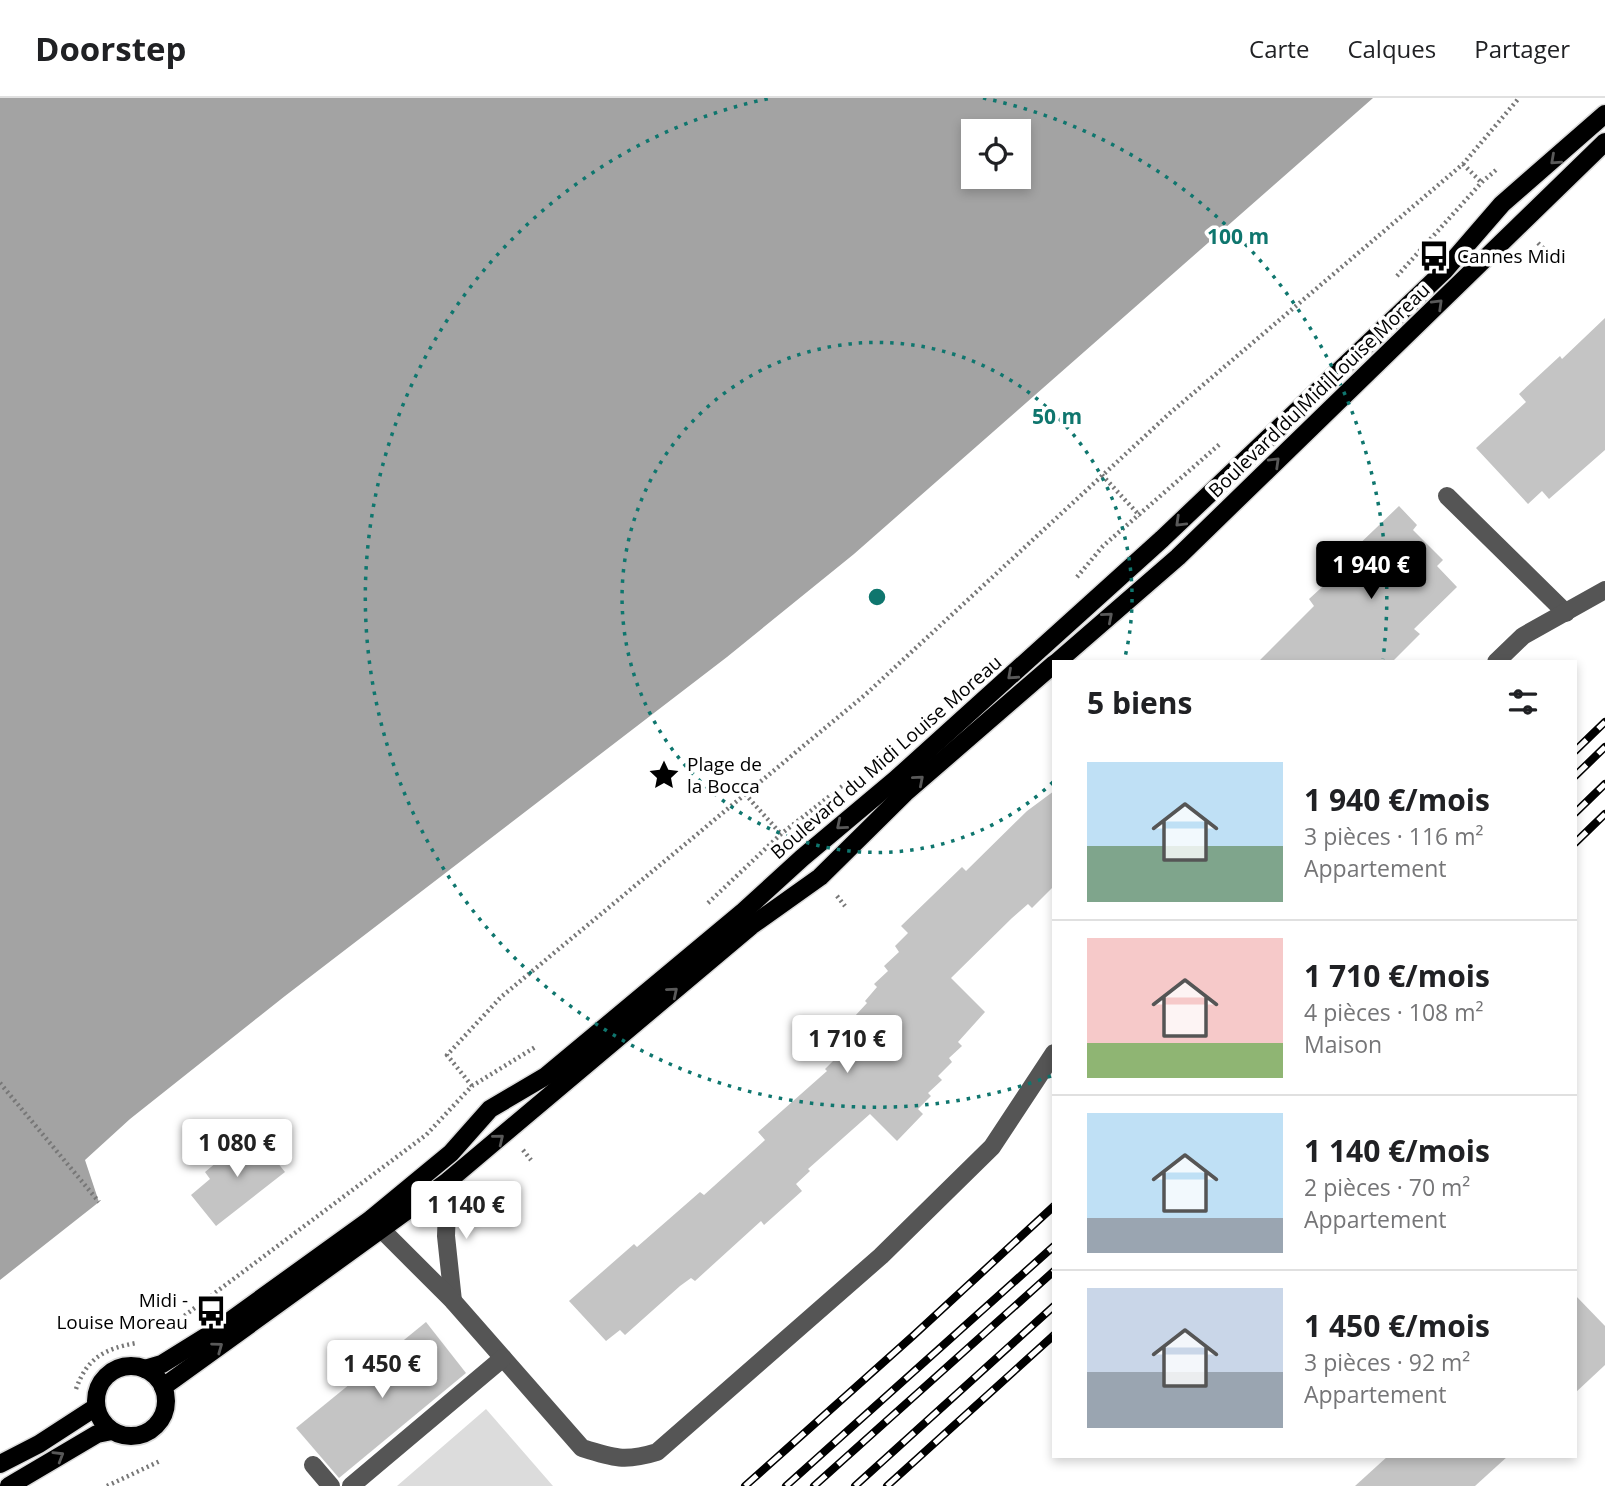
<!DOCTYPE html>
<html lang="fr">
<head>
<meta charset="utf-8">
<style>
	:root { --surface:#fff; --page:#f2f2f2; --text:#202124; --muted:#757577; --line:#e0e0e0; --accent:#000 }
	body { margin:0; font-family:"Open Sans",sans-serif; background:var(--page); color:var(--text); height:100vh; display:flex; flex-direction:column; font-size:26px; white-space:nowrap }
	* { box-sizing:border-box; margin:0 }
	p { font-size:23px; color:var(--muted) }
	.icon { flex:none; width:38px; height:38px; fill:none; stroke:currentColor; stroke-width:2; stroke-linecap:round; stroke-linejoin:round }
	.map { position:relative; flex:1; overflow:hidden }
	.details { position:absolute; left:1052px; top:562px; width:525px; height:798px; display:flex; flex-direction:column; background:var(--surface); border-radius:0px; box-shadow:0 4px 10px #0003 }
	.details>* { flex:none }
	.controls { position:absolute; left:961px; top:21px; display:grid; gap:14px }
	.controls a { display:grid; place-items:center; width:70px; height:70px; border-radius:0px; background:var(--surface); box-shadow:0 4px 10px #0003; font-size:35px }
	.price { position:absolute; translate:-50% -60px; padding:0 16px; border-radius:7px; background:#fff; color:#222; font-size:23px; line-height:46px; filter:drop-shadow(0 2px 4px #0008) }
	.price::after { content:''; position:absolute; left:50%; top:42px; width:21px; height:16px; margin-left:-10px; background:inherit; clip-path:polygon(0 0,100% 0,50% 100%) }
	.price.on { background:var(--accent); color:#fff }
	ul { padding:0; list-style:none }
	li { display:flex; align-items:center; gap:21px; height:175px; padding:0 35px }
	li+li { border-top:2px solid var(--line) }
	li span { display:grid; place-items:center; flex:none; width:196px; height:140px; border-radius:0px; color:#555 }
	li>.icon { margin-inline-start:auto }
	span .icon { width:84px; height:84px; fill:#fffc; stroke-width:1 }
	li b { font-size:30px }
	h2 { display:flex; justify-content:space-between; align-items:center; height:84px; padding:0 35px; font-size:30px }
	header { display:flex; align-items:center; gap:42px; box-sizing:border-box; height:98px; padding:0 35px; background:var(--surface); border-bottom:2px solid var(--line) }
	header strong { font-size:33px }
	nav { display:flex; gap:38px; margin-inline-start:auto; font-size:24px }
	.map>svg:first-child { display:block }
</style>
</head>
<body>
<header>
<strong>Doorstep</strong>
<nav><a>Carte</a><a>Calques</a><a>Partager</a></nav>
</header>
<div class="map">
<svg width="1605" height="1388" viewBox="0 0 1605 1388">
	<rect width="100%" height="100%" fill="#fff"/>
	<path fill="#dcdcdc" d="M486 1311 553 1388H397Z"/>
	<path fill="#a3a3a3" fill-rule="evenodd" d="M0 0H1373L854 456 727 559 285 898 130 1021 85 1062 99 1104 0 1182ZM973 33H1018V79H973Z"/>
	<g fill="#c4c4c4">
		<path d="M1605 220V352L1549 401 1542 393 1528 406 1476 350 1526 304 1519 296 1560 258 1562 261Z"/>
		<path d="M1399 408 1417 427 1413 432 1443 462 1437 468 1457 489 1414 531 1420 536 1392 564H1258L1314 508 1309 501 1354 460 1350 455Z"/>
		<path d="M1054 693V788L1032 810 1028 806 1012 820 951 880 985 914 958 944 962 948 949 960 952 964 938 978 942 982 928 995 931 998 918 1011 923 1016 897 1043 870 1016 808 1071 810 1073 796 1086 802 1093 764 1127 761 1123 695 1183 691 1180 680 1188 625 1237 620 1232 606 1243 569 1203 634 1146 637 1149 700 1094 704 1097 765 1042 758 1034 827 973 825 971 837 959 832 955 848 938 844 935 857 923 854 919 867 905 865 903 877 889 874 886 888 873 884 868 899 854 895 848 908 835 901 828 962 769 966 773 1027 713Z"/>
		<path d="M253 1034 285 1074 216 1128 191 1097 210 1081 205 1074Z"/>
		<path d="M1575 1197 1605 1228V1267L1575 1295Z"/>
		<path d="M426 1224 466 1275 339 1380 296 1330Z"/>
		<path d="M1388 1358H1508L1475 1388H1355Z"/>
	</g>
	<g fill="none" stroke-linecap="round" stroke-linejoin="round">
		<g stroke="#dbdbdb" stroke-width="21">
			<g id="major">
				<path d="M1057 564 1178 459 1605 44"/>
				<circle cx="131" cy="1303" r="35"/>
				<path d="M145 1271 162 1266 220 1230 371 1121 451 1055 490 1011 546 978 744 813 802 760 895 682 1162 441 1444 173 1502 106 1605 16"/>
				<path d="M163 1289 448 1083 751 828 820 779 905 695 1054 566"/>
				<path d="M0 1366 39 1346 96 1309"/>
				<path d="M9 1388 97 1336 112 1333"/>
			</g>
		</g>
		<g stroke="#777" stroke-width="4.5" stroke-dasharray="2 3.5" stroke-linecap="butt">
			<path d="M1463 66 1482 85"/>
			<path d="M1538 145 1548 155"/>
			<path d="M1397 178 1482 84 1496 72"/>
			<path d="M1102 377 1140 418"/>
			<path d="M1077 479 1103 448 1221 345"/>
			<path d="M745 696 782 737"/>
			<path d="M837 798 845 808"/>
			<path d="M708 805 781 736 849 683"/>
			<path d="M0 985 99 1104"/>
			<path d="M472 988 447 957 501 899 866 596 1170 315 1463 66 1519 0"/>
			<path d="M523 1052 531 1062"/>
			<path d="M180 1221 426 1037 472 988 537 948"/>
			<path d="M76 1291C87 1260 104 1251 136 1245"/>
			<path d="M107 1388 160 1363"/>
		</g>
		<g stroke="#555" stroke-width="18">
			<path d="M1447 398 1566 515"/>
			<path d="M1496 564 1523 538 1605 492"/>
			<path d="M448 1083 446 1138 453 1203"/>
			<path d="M371 1121 453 1203 582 1350C613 1360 625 1364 657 1354L881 1158 992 1049 1054 955"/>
			<path d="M313 1367 331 1388"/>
			<path d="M351 1388 503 1260"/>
		</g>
		<use href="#major" stroke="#000" stroke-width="18"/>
		<g stroke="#000" stroke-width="8">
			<g id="rail">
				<path d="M1575 653 1605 624"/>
				<path d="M1575 678 1605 649"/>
				<path d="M1575 715 1605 686"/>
				<path d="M1575 745 1605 716"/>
				<path d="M745 1388 914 1237 1054 1108"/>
				<path d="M786 1388 1054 1148"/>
				<path d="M814 1388 1054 1173"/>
				<path d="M855 1388 1054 1208"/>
				<path d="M887 1388 1054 1237"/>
			</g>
		</g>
		<use href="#rail" stroke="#fff" stroke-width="5" stroke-dasharray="16" stroke-linecap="butt"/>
	</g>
	<defs><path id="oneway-chevron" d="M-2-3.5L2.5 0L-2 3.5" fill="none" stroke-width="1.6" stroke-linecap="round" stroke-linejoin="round" transform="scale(1.75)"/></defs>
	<g stroke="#595959">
		<use href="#oneway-chevron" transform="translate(1555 62) rotate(138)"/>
		<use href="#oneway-chevron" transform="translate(1438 206) rotate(-44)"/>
		<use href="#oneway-chevron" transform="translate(1275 364) rotate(-44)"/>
		<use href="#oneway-chevron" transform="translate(1180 424) rotate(136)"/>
		<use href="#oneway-chevron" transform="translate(1108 519) rotate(-41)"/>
		<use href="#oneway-chevron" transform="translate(1012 577) rotate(138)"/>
		<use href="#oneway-chevron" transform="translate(919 682) rotate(-41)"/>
		<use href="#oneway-chevron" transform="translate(841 727) rotate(140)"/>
		<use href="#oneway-chevron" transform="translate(673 894) rotate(-40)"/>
		<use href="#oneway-chevron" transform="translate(499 1041) rotate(-39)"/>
		<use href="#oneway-chevron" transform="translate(218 1249) rotate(-36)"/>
		<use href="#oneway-chevron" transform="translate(59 1358) rotate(-31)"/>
	</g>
	<g fill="none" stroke="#0f766e" stroke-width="3.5" stroke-dasharray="3.5 7">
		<path d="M1053 684A255 255 0 1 1 1124 563"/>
		<path d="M1051 978A510 510 0 1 1 771 0M983 0A510 510 0 0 1 1383 561"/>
	</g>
	<defs>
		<g id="bus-bare" transform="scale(2.415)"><path d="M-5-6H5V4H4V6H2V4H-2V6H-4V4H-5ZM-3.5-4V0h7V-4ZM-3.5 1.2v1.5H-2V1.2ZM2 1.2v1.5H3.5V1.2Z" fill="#000" stroke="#fff" stroke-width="2.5" paint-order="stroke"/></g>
		<g id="sight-bare" transform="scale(2.415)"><path d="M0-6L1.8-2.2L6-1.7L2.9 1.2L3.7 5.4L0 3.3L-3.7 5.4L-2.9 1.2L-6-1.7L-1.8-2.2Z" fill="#000" stroke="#fff" stroke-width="2.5" paint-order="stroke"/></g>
	</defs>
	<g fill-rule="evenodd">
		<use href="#bus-bare" x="1434" y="158"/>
		<use href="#sight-bare" x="664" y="677"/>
		<use href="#bus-bare" x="211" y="1213"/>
	</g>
	<g text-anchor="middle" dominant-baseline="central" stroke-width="7" stroke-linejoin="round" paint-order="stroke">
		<g font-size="19" fill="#000" stroke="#fff" text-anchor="start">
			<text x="1457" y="158">Cannes Midi</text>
			<text x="687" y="666">Plage de<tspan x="687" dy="22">la Bocca</tspan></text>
			<text x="188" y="1202" text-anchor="end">Midi -<tspan x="188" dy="22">Louise Moreau</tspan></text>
		</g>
		<g font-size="19" fill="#000" stroke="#fff">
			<text transform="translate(1319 292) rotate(-44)">Boulevard du Midi Louise Moreau</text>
			<text transform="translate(886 659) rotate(-41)">Boulevard du Midi Louise Moreau</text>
		</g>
	</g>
	<circle cx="877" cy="499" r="10" fill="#0f766e" stroke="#fff" stroke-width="3.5"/>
	<g font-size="21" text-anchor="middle" font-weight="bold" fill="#0f766e" stroke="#fff" stroke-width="7" stroke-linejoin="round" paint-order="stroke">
		<text x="1238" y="146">100 m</text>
		<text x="1057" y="326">50 m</text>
	</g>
</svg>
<div class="controls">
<a><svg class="icon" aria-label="locate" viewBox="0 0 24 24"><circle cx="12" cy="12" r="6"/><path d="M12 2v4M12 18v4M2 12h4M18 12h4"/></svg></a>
</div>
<b class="price on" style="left:1371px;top:503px">1 940 €</b>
<b class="price" style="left:847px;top:977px">1 710 €</b>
<b class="price" style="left:237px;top:1081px">1 080 €</b>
<b class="price" style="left:466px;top:1143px">1 140 €</b>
<b class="price" style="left:382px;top:1302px">1 450 €</b>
<section class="details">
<h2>5 biens<svg class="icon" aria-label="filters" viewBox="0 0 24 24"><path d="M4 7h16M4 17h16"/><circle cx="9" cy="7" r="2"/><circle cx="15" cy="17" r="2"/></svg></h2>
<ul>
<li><span style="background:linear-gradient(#bfe0f5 60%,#7fa58c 0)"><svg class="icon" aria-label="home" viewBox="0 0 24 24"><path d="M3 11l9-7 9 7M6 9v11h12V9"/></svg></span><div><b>1 940 €/mois</b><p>3 pièces · 116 m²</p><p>Appartement</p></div></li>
<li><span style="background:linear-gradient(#f6c9c9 75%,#8fb573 0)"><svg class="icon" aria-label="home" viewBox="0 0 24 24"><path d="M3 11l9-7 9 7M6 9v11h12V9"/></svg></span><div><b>1 710 €/mois</b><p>4 pièces · 108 m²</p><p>Maison</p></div></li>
<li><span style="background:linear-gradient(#bfe0f5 75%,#9aa5b1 0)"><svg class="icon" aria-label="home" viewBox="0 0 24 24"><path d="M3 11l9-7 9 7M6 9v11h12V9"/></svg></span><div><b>1 140 €/mois</b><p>2 pièces · 70 m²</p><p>Appartement</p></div></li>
<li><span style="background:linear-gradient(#c9d6e8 60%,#9aa5b1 0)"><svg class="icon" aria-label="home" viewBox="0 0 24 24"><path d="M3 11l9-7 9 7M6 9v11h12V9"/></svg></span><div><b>1 450 €/mois</b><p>3 pièces · 92 m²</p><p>Appartement</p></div></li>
</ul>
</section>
</div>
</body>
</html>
